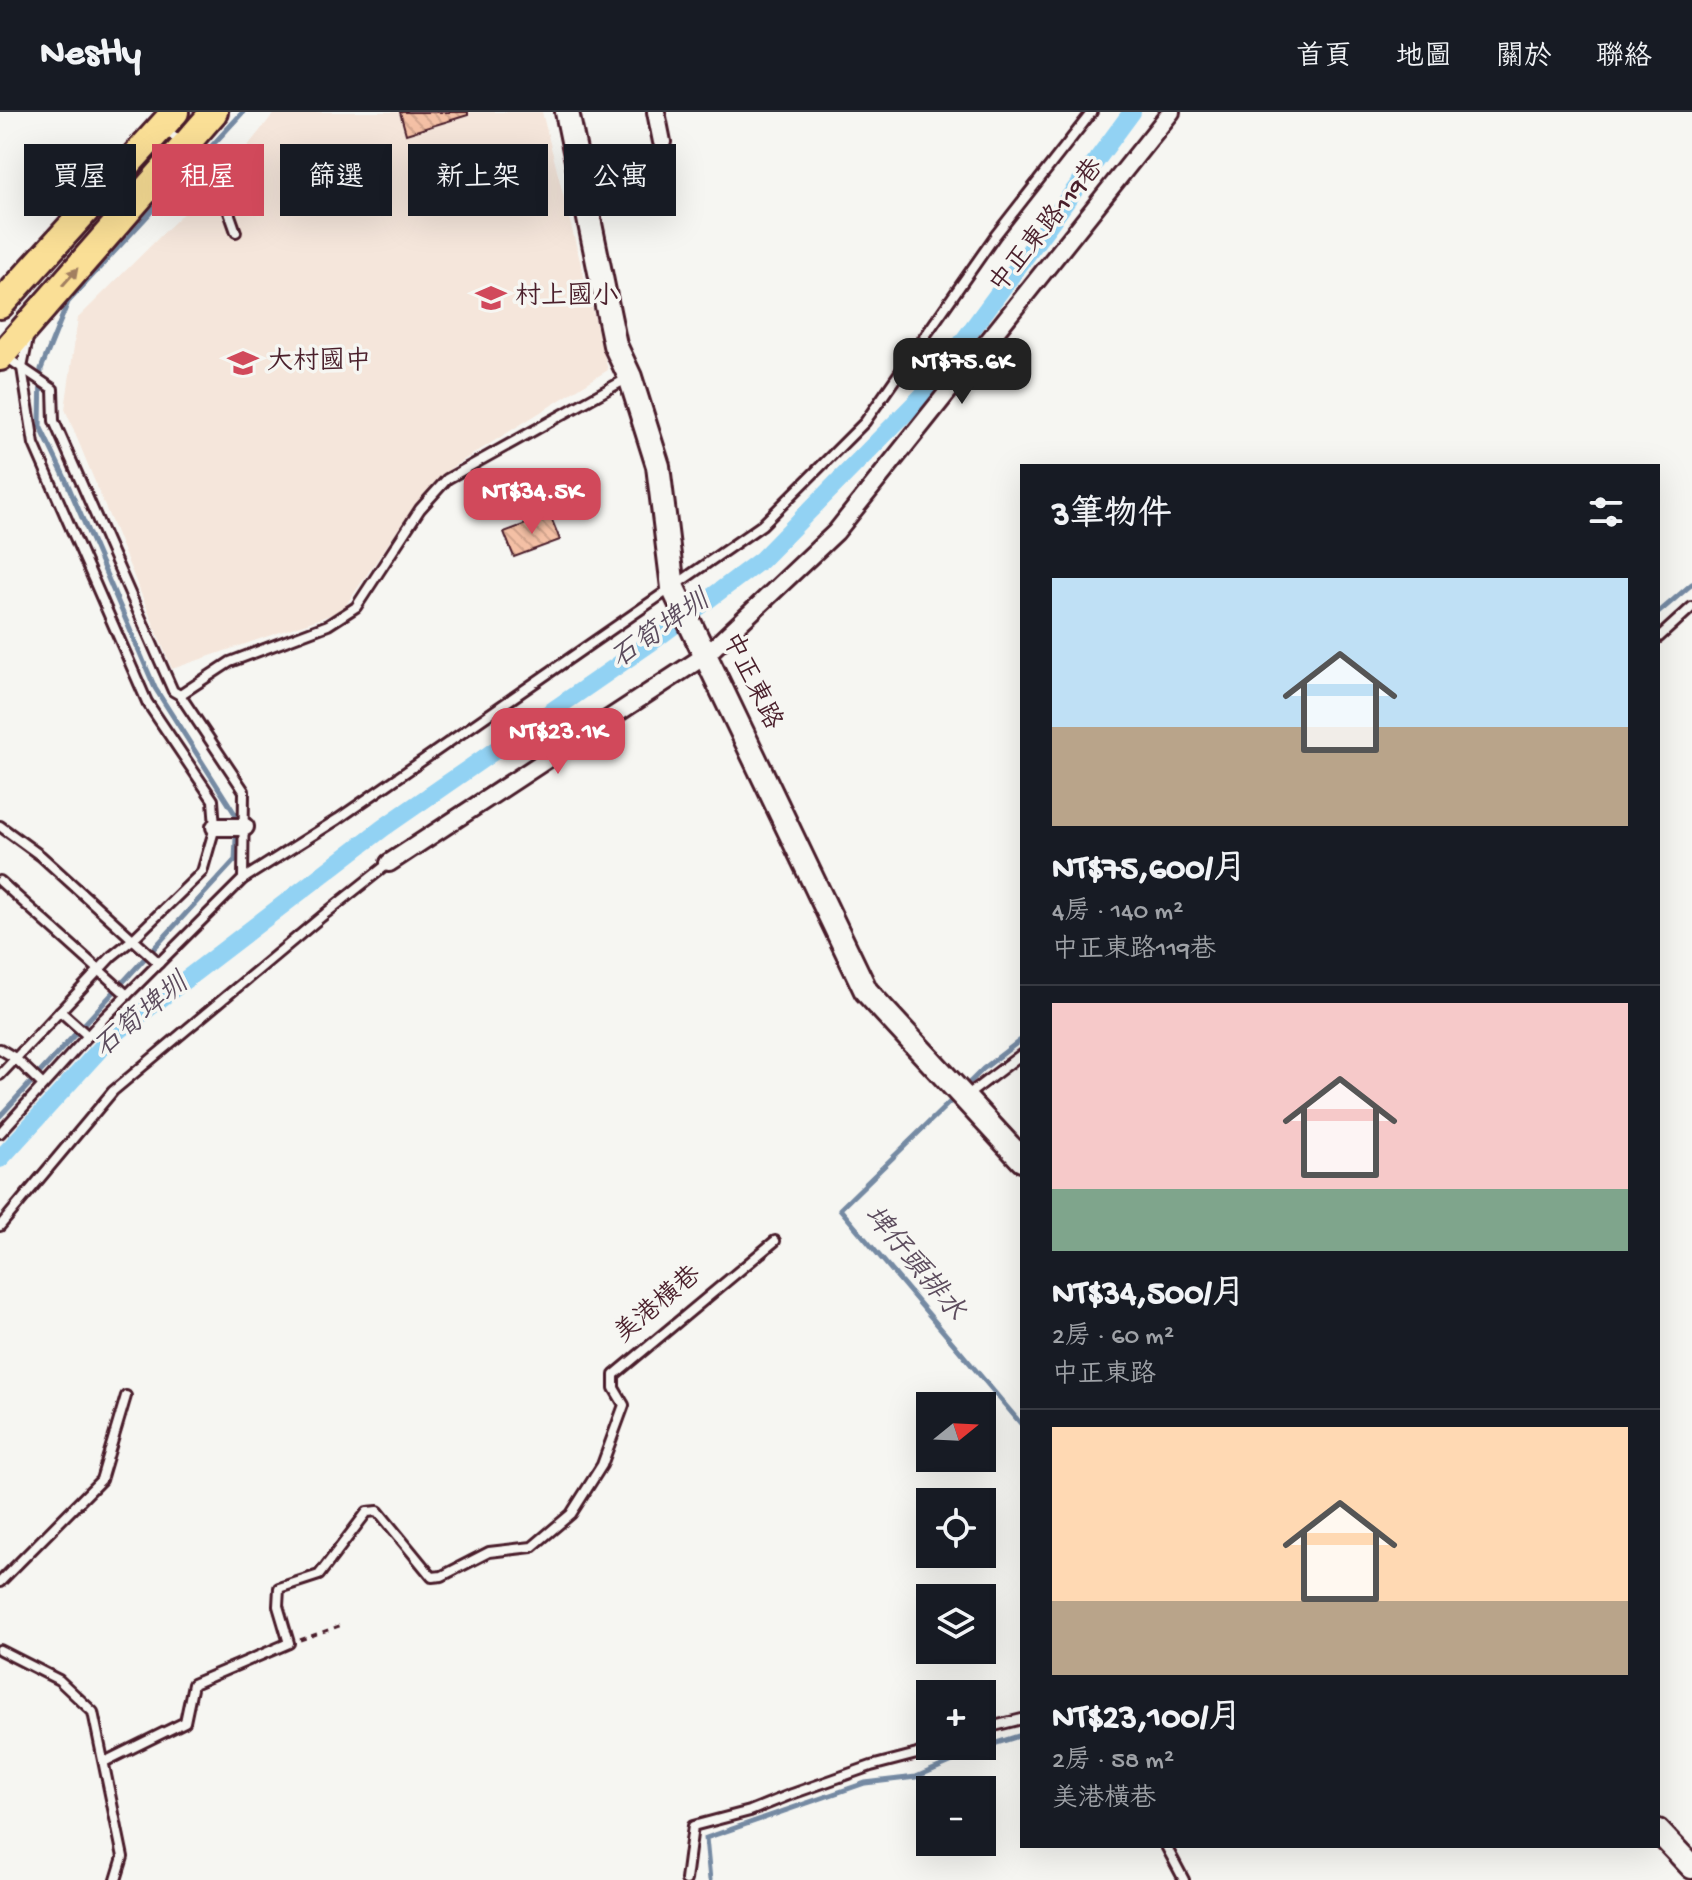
<!DOCTYPE html>
<html lang="zh-TW">
<head>
<meta charset="utf-8">
<style>
	:root { --surface:#171b24; --page:#242831; --text:#f1f3f6; --muted:#9ea1a6; --line:#363941; --accent:#d1495b }
	body { margin:0; font-family:"Gochi Hand","LXGW WenKai TC",sans-serif; background:var(--page); color:var(--text); height:100vh; display:flex; flex-direction:column; font-size:30px; white-space:nowrap }
	* { box-sizing:border-box; margin:0 }
	p { font-size:26px; color:var(--muted) }
	.icon { flex:none; width:44px; height:44px; fill:none; stroke:currentColor; stroke-width:2; stroke-linecap:round; stroke-linejoin:round }
	.map { position:relative; flex:1; overflow:hidden }
	.panel { position:absolute; left:1020px; top:352px; width:640px; height:1384px; display:flex; flex-direction:column; background:var(--surface); border-radius:0px; box-shadow:0 8px 32px #0002 }
	.panel>* { flex:none }
	.guide { position:absolute; left:24px; top:32px; width:760px; height:72px; display:flex; gap:16px }
	.needle { width:52px; rotate:72deg }
	.controls { position:absolute; left:916px; top:1280px; display:grid; gap:16px }
	.controls a { display:grid; place-items:center; width:80px; height:80px; border-radius:0px; background:var(--surface); box-shadow:0 8px 32px #0002; font-size:40px }
	.price { position:absolute; translate:-50% -68px; padding:0 18px; border-radius:16px; background:var(--accent); color:#fff; font-size:26px; line-height:52px; filter:drop-shadow(0 2px 4px #0008) }
	.price::after { content:''; position:absolute; left:50%; top:48px; width:24px; height:18px; margin-left:-12px; background:inherit; clip-path:polygon(0 0,100% 0,50% 100%) }
	.price.selected { background:#222; color:#fff }
	ul { padding:0; list-style:none }
	li { display:grid; align-content:center; gap:16px; height:424px; padding:0 32px }
	li+li { border-top:2px solid var(--line) }
	li span { display:grid; place-items:center; height:248px; border-radius:0px; color:#555 }
	li>.icon { margin-inline-start:auto }
	span .icon { width:144px; height:144px; fill:#fffc; stroke-width:1 }
	li b { font-size:34px }
	h2 { display:flex; justify-content:space-between; align-items:center; height:96px; padding:0 32px; font-size:34px }
	.pill { padding:0 28px; border-radius:0px; background:var(--surface); box-shadow:0 8px 32px #0002; font-size:28px; line-height:72px }
	.pill.selected { background:var(--accent); color:#fff }
	header { display:flex; align-items:center; gap:48px; box-sizing:border-box; height:112px; padding:0 40px; background:var(--surface); border-bottom:2px solid var(--line) }
	header strong { font-size:38px }
	nav { display:flex; gap:44px; margin-inline-start:auto; font-size:28px }
	.map>svg:first-child { display:block }
</style>
</head>
<body>
<header>
<strong>Nestly</strong>
<nav><a>首頁</a><a>地圖</a><a>關於</a><a>聯絡</a></nav>
</header>
<div class="map">
<svg width="1692" height="1768" viewBox="0 0 1692 1768">
	<defs>
		<pattern id="building-back-hatch" width="6" height="6" patternUnits="userSpaceOnUse" patternTransform="scale(2)"><rect width="6" height="6" fill="#f4c0a5"/><path d="M-1 5l2 2M0 0l6 6M5-1l2 2" fill="none" stroke="#d3a58e"/></pattern>
	</defs>
	<rect width="100%" height="100%" fill="#f6f6f2"/>
	<filter id="ink" filterUnits="userSpaceOnUse"><feTurbulence type="fractalNoise" baseFrequency=".0125" numOctaves="2"/><feDisplacementMap in="SourceGraphic" scale="16" xChannelSelector="R" yChannelSelector="G"/><feConvolveMatrix kernelMatrix="1 2 1 2 8 2 1 2 1" color-interpolation-filters="sRGB"/></filter>
	<g filter="url(#ink)">
		<path fill="#f5e6db" d="M275 0H542L608 258 451 356 404 409 342 499 172 557 65 297 78 206 233 52Z"/>
		<g fill="none" stroke-linecap="round" stroke-linejoin="round">
			<g stroke="#758aa3" stroke-width="5">
				<path d="M1658 501 1692 472"/>
				<path d="M965 975 983 957 1022 927"/>
				<path d="M955 985 840 1097 1022 1313"/>
				<path d="M0 1004 235 748 237 705 155 576 65 366 40 314 41 257 68 190 243 0"/>
				<path d="M710 1768 706 1726 865 1671 916 1665 987 1634 1022 1623"/>
			</g>
			<path stroke="#92d2f3" stroke-width="18" d="M0 1047 112 924 383 716 653 529 761 448 925 281 1132 0"/>
		</g>
		<g fill="url(#building-back-hatch)" stroke="#4a1f2b" stroke-width="2">
			<path d="M400 0H468V3L406 22Z"/>
			<path d="M550 403 560 428 514 445 504 420Z"/>
		</g>
		<g fill="none" stroke-linecap="round" stroke-linejoin="round">
			<g stroke="#4a1f2b" stroke-width="14">
				<g id="lane">
					<path d="M167 17 219 72 236 120"/>
					<path d="M6 245 53 277 54 309 173 579 180 583 244 679 243 767"/>
					<path d="M1658 526 1692 495"/>
					<path d="M180 583 230 550 328 513 356 495 420 397 447 367 628 266"/>
					<path d="M0 714 41 744 159 851"/>
					<path d="M0 769 127 883"/>
					<path d="M60 899 88 924"/>
					<path d="M0 937 15 946 43 973"/>
					<path d="M0 963 112 844 132 828 202 760 215 715 213 688 147 590 34 332 22 256 28 226"/>
					<path d="M965 985 1022 942"/>
					<path d="M0 1021 104 906 243 767 338 707 762 413 865 310 995 124 1092 0"/>
					<path d="M0 1114 113 979 326 801 389 751"/>
					<path d="M0 1470 101 1368 126 1284"/>
					<path d="M0 1538 59 1568 93 1600 123 1745 116 1768"/>
					<path d="M982 1617 1022 1607"/>
					<path d="M104 1650 185 1610 193 1572 289 1531 278 1494 279 1476 319 1463 367 1400 378 1399 432 1465 442 1464 489 1440 532 1435 571 1402 602 1353 624 1293 614 1276V1263L775 1129"/>
					<path d="M1166 1734 1184 1768"/>
					<path d="M686 1768 693 1714 750 1699 792 1682 871 1654 917 1642 935 1634"/>
				</g>
			</g>
			<g stroke="#4a1f2b" stroke-width="22">
				<g id="street">
					<path d="M656 0 662 30"/>
					<path d="M215 715H245"/>
					<path d="M389 751 706 543 836 420 1171 0"/>
				</g>
			</g>
			<g stroke="#4a1f2b" stroke-width="28">
				<g id="secondary">
					<path d="M567 0 615 233 630 265 658 354 673 476 866 879 1022 1048"/>
					<path d="M1658 1719 1692 1755"/>
				</g>
			</g>
			<g stroke="#4a1f2b" stroke-width="32">
				<g id="primary">
					<path d="M0 193 175 0"/>
					<path d="M0 245 214 0"/>
				</g>
			</g>
			<path stroke="#4a1f2b" stroke-width="3" stroke-dasharray="6 6" stroke-linecap="butt" d="M300 1528 342 1513"/>
			<use href="#lane" stroke="#f6f6f2" stroke-width="8"/>
			<use href="#street" stroke="#f6f6f2" stroke-width="16"/>
			<use href="#secondary" stroke="#f6f6f2" stroke-width="22"/>
			<use href="#primary" stroke="#fadf96" stroke-width="26"/>
		</g>
		<defs><path id="oneway-solid" d="M-6-.8H1V-3.2L6.5 0L1 3.2V.8H-6Z" transform="scale(2)"/></defs>
		<use fill="#a27f60" href="#oneway-solid" transform="translate(70 165) rotate(-49)"/>
	</g>
	<defs>
		<g id="school-bare" transform="scale(2.4)"><path d="M0-5L7-2L0 1L-7-2ZM-4 1L0 2.5L4 1V4Q0 6-4 4Z" fill="#d1495b" stroke="#f6f6f2" stroke-width="2.5" paint-order="stroke"/></g>
	</defs>
	<g fill-rule="evenodd">
		<use href="#school-bare" x="491" y="186"/>
		<use href="#school-bare" x="243" y="251"/>
	</g>
	<g text-anchor="middle" dominant-baseline="central" stroke-width="7" stroke-linejoin="round" paint-order="stroke">
		<g font-size="26" fill="#4a1f2b" stroke="#f6f6f2">
			<text transform="translate(1048 115) rotate(-51)">中正東路119巷</text>
			<text transform="translate(750 570) rotate(64)">中正東路</text>
			<text transform="translate(659 1194) rotate(-40)">美港橫巷</text>
		</g>
		<g font-size="26" fill="#4a1f2b" stroke="#f6f6f2" text-anchor="start">
			<text x="515" y="186">村上國小</text>
			<text x="267" y="251">大村國中</text>
		</g>
		<g font-size="28" font-style="italic" fill="#5c4c5d" stroke="#f6f6f2">
			<text transform="translate(661 519) rotate(-35)">石筍埤圳</text>
			<text transform="translate(142 905) rotate(-40)">石筍埤圳</text>
			<text transform="translate(913 1152) rotate(50)">埤仔頭排水</text>
		</g>
	</g>
</svg>
<div class="controls">
<a><svg class="needle" viewBox="-14 -14 28 28"><path d="M0-13l5 13h-10z" fill="#e53935"/><path d="M0 13l5-13h-10z" fill="#9ea1a6"/></svg></a>
<a><svg class="icon" aria-label="locate" viewBox="0 0 24 24"><circle cx="12" cy="12" r="6"/><path d="M12 2v4M12 18v4M2 12h4M18 12h4"/></svg></a>
<a><svg class="icon" aria-label="layers" viewBox="0 0 24 24"><path d="M12 4l9 5-9 5-9-5zM3 14l9 5 9-5"/></svg></a>
<a>+</a>
<a>−</a>
</div>
<b class="price selected" style="left:962px;top:294px">NT$75.6K</b>
<b class="price" style="left:532px;top:424px">NT$34.5K</b>
<b class="price" style="left:558px;top:664px">NT$23.1K</b>
<div class="guide">
<a class="pill">買屋</a>
<a class="pill selected">租屋</a>
<a class="pill">篩選</a>
<a class="pill">新上架</a>
<a class="pill">公寓</a>
</div>
<section class="panel">
<h2>3筆物件<svg class="icon" aria-label="filters" viewBox="0 0 24 24"><path d="M4 7h16M4 17h16"/><circle cx="9" cy="7" r="2"/><circle cx="15" cy="17" r="2"/></svg></h2>
<ul>
<li><span style="background:linear-gradient(#bfe0f5 60%,#b9a48a 0)"><svg class="icon" aria-label="home" viewBox="0 0 24 24"><path d="M3 11l9-7 9 7M6 9v11h12V9"/></svg></span><div><b>NT$75,600/月</b><p>4房 · 140 m²</p><p>中正東路119巷</p></div></li>
<li><span style="background:linear-gradient(#f6c9c9 75%,#7fa58c 0)"><svg class="icon" aria-label="home" viewBox="0 0 24 24"><path d="M3 11l9-7 9 7M6 9v11h12V9"/></svg></span><div><b>NT$34,500/月</b><p>2房 · 60 m²</p><p>中正東路</p></div></li>
<li><span style="background:linear-gradient(#ffd9b3 70%,#b9a48a 0)"><svg class="icon" aria-label="home" viewBox="0 0 24 24"><path d="M3 11l9-7 9 7M6 9v11h12V9"/></svg></span><div><b>NT$23,100/月</b><p>2房 · 58 m²</p><p>美港橫巷</p></div></li>
</ul>
</section>
</div>
</body>
</html>
